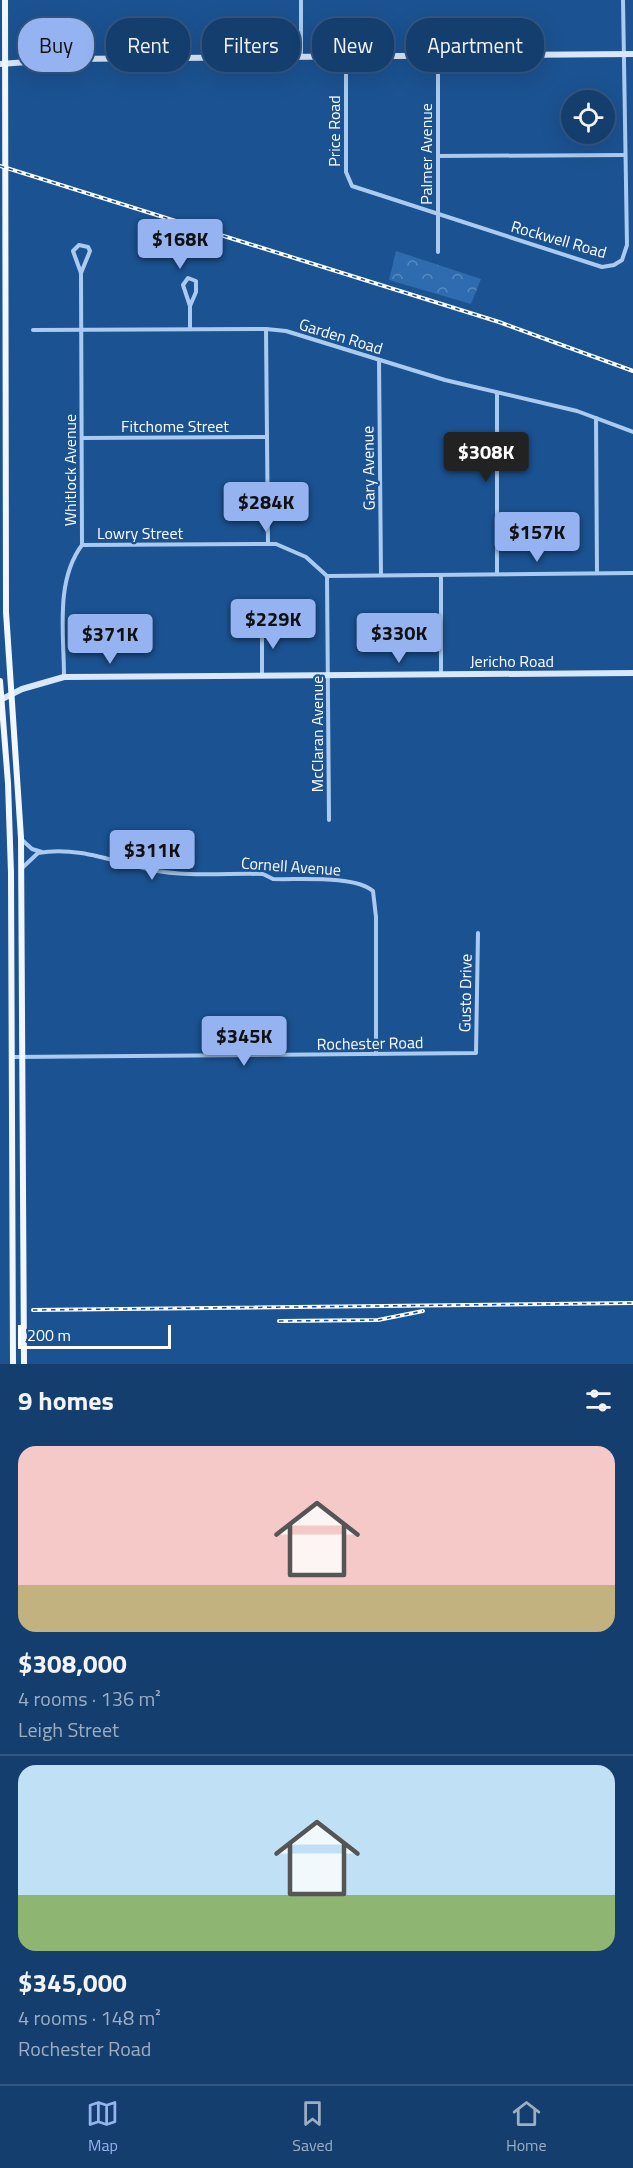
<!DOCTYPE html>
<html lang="en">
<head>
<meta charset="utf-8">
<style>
	:root { --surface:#143e6d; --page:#214975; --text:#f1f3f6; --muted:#9daec2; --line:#335780; --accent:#95b2f1 }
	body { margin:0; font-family:"Titillium Web",sans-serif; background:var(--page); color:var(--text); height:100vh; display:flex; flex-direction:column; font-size:22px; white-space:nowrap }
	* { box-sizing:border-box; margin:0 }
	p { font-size:20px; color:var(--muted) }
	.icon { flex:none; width:33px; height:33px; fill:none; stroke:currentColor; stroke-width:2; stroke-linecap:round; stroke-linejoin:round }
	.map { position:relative; height:1364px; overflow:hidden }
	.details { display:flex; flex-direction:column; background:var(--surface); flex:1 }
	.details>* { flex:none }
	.banner { position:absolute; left:18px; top:18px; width:597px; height:54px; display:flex; gap:12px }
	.controls { position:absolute; left:561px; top:90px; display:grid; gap:12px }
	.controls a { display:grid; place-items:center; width:54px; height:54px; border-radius:50%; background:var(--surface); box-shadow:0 6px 24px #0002,0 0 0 2px var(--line); font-size:30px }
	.scale { position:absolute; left:18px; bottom:15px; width:153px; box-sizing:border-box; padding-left:6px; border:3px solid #fff; border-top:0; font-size:16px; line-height:21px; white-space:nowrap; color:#fff; -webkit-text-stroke:4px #1b5291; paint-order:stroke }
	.price { position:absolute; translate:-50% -51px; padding:0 14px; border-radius:6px; background:var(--accent); color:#111; font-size:20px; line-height:39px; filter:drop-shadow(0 2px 3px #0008) }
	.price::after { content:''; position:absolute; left:50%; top:36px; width:18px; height:14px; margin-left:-9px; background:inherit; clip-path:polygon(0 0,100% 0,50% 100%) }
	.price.on { background:#222; color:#fff }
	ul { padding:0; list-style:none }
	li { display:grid; align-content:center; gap:12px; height:318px; padding:0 18px }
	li+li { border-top:2px solid var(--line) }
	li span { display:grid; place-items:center; height:186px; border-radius:18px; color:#555 }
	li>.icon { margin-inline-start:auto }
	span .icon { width:108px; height:108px; fill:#fffc; stroke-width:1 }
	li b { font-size:26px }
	h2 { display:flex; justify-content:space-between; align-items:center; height:72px; padding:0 18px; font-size:26px }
	.chip { padding:0 21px; border-radius:24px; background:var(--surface); box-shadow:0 6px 24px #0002,0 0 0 2px var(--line); font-size:21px; line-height:54px }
	.chip.on { background:var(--accent); color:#111 }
	.tab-bar { display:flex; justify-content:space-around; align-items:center; height:84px; border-top:2px solid var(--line); background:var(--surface); font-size:16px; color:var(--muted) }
	.tab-bar a { display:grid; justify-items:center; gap:3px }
	.tab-bar .on { color:var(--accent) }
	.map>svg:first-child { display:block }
</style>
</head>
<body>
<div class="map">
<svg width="633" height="1364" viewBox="0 0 633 1364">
	<defs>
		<pattern id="forest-crowns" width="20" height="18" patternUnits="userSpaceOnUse" patternTransform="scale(1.5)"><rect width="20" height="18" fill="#2e6caf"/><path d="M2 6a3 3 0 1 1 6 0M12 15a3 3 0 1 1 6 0" fill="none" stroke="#5889bf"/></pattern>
	</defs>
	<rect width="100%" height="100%" fill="#1b5291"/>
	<path fill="url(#forest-crowns)" d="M396 251 481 279 471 304 389 280Z"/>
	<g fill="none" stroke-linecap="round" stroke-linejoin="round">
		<g stroke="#aacbef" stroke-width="4">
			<path d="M301 0V56"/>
			<path d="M438 56V252"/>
			<path d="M346 57V172L352 186 602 267 614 265 622 260 627 245 623 0"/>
			<path d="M438 156 625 155"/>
			<path d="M190 306 196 292V281L188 278 183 285 190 306V329"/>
			<path d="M266 329 268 544"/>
			<path d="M33 330 266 329 286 331 445 380 577 411 633 432"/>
			<path d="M379 360 381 575"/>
			<path d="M497 393V574"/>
			<path d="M596 418 597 573"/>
			<path d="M83 438 267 437"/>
			<path d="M82 545 276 544 306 557 327 576 633 573"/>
			<path d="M441 575V675"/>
			<path d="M327 576 329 820"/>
			<path d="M262 623V676"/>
			<path d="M64 676C64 634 55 581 82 545L81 273 90 251 88 247 79 245 73 251 81 273"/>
			<path d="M21 839 32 849 42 852"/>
			<path d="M21 869 38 853C78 846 114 862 152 870 187 877 227 873 263 874L273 879C299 880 354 875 373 891L376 917V1054"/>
			<path d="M12 1057 476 1053 478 933"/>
		</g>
		<g stroke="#d8e8fa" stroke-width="6">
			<path d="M0 64 69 59 633 54"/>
			<path d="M0 700 22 689 64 677 633 673"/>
		</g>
		<g stroke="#f2f7ff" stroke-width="6">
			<path d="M5 0 6 612 21 838 24 1364"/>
			<path d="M0 681 8 783 11 873 13 1364"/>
		</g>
		<g stroke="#fff" stroke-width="4">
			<g id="rail">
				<path d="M0 166 499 322 633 371"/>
				<path d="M33 1310 633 1303"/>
				<path d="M279 1321 378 1320 423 1311"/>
			</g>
		</g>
		<use href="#rail" stroke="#1b5291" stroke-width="1.5" stroke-dasharray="4.5" stroke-linecap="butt"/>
	</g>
	<g text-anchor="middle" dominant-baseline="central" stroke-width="4.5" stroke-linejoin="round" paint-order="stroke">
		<g font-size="16" fill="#fff" stroke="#1b5291">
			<text transform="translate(334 131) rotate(-90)">Price Road</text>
			<text transform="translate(426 154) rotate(-90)">Palmer Avenue</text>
			<text transform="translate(559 239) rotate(16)">Rockwell Road</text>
			<text transform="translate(341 336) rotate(17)">Garden Road</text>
			<text x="175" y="426">Fitchome Street</text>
			<text transform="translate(368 468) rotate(-91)">Gary Avenue</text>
			<text transform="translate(70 470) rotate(-90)">Whitlock Avenue</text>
			<text x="140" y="533">Lowry Street</text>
			<text x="512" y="661">Jericho Road</text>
			<text transform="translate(317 734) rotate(-90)">McClaran Avenue</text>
			<text transform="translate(291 866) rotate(4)">Cornell Avenue</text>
			<text transform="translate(465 993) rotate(-89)">Gusto Drive</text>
			<text transform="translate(370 1043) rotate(-1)">Rochester Road</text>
		</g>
	</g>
</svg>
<div class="controls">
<a><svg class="icon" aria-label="locate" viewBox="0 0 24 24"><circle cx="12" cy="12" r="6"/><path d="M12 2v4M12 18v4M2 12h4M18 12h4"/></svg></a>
</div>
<div class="scale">200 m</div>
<b class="price" style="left:180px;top:270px">$168K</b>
<b class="price on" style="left:486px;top:483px">$308K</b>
<b class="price" style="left:266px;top:533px">$284K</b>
<b class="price" style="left:537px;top:563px">$157K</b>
<b class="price" style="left:273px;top:650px">$229K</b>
<b class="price" style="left:399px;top:664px">$330K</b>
<b class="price" style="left:110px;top:665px">$371K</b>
<b class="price" style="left:152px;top:881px">$311K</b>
<b class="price" style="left:244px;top:1067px">$345K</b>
<div class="banner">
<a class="chip on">Buy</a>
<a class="chip">Rent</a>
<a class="chip">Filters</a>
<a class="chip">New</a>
<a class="chip">Apartment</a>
</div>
</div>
<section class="details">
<h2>9 homes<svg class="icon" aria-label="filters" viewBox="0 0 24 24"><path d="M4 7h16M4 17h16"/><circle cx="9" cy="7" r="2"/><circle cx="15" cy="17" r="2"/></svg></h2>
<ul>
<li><span style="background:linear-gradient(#f6c9c9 75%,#c2b280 0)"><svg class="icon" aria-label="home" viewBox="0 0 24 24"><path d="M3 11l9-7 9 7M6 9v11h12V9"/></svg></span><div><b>$308,000</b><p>4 rooms · 136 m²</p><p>Leigh Street</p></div></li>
<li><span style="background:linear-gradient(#bfe0f5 70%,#8fb573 0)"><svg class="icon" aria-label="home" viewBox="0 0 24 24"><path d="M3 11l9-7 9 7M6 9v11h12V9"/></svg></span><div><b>$345,000</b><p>4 rooms · 148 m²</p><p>Rochester Road</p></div></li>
</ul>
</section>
<nav class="tab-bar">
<a class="on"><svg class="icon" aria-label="map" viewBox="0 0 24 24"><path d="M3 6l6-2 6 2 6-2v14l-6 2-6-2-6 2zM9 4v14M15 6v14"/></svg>Map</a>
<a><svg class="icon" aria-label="saved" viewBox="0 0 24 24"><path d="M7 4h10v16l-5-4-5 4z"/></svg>Saved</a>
<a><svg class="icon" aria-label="home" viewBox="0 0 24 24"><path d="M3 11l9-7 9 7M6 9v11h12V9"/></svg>Home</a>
</nav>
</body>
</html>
